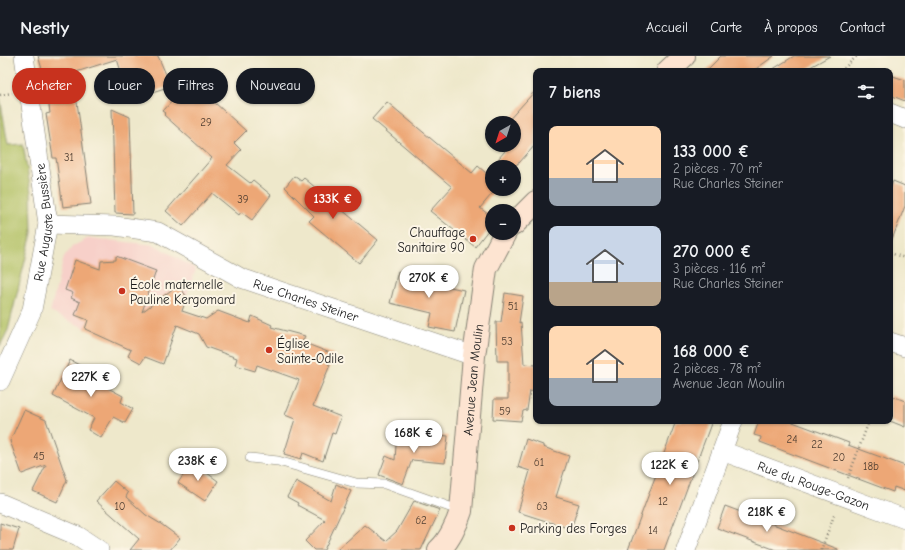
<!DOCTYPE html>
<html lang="fr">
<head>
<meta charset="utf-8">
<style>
	:root { --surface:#171b24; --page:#20242c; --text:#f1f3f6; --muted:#9ea1a6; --line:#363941; --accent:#c8321e }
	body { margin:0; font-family:"Comic Neue",sans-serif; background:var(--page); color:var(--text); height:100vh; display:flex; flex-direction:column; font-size:15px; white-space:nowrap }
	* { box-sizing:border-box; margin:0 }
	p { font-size:13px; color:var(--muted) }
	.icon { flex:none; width:22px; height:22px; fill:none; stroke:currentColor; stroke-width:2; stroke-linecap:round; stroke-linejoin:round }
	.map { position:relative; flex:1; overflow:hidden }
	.drawer { position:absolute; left:533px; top:12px; width:360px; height:356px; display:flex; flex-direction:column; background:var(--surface); border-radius:8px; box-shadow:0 1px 3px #0004 }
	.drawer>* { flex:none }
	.banner { position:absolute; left:12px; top:12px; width:380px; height:36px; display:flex; gap:8px }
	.needle { width:26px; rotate:219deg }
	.buttons { position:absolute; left:485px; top:60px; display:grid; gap:8px }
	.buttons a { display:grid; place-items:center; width:36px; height:36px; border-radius:50%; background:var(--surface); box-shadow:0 1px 3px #0004; font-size:20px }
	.price { position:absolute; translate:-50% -34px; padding:0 9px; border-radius:14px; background:#fff; color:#222; font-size:13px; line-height:26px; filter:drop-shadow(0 1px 2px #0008) }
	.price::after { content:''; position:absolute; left:50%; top:24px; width:12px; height:9px; margin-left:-6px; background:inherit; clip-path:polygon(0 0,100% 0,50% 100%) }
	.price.on { background:var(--accent); color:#fff }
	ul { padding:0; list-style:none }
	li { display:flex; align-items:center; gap:12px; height:100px; padding:0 16px }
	li span { display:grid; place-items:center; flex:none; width:112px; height:80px; border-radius:8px; color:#555 }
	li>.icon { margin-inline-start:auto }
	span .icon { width:48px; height:48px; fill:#fffc; stroke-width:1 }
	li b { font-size:17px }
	h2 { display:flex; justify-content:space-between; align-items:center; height:48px; padding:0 16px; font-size:17px }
	.tag { padding:0 14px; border-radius:18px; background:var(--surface); box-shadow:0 1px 3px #0004; font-size:14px; line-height:36px }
	.tag.on { background:var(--accent); color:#fff }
	header { display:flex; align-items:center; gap:24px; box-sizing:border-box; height:56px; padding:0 20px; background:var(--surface); border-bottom:1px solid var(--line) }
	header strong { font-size:19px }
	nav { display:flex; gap:22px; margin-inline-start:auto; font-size:14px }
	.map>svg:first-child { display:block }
</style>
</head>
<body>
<header>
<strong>Nestly</strong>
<nav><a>Accueil</a><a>Carte</a><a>À propos</a><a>Contact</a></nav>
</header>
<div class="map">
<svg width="905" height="494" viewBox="0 0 905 494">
	<rect width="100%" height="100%" fill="#fcf5e5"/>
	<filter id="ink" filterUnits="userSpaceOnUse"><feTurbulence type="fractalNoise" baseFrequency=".025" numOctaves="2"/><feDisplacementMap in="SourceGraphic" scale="8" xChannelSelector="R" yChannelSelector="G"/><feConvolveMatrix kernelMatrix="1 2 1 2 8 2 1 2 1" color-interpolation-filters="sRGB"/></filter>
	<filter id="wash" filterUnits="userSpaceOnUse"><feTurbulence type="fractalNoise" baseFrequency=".012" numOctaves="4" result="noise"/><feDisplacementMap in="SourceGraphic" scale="16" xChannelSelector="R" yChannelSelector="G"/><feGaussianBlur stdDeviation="0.9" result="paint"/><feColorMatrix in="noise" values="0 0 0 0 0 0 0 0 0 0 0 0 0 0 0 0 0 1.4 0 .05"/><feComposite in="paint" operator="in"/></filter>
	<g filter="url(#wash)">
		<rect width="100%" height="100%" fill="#eee8cb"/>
		<path fill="#f7d0c9" d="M89 182 155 189 196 213 162 308 50 256 64 201 73 190Z"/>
		<path fill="#b0c062" stroke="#666e3f" d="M0 42 8 89 23 88 31 136 32 177 8 274 0 290Z"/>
		<g id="blocks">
			<g fill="#eda776">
				<path d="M38 0H158L171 30 143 39 123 22 117 3 73 17 91 148 63 151 56 102H53L46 58 50 57 48 42H51Z"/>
				<path d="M721 0H774L753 15H706Z"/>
				<path d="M794 0H830L803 15H770Z"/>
				<path d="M890 19 905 24V45L890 39Z"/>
				<path d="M193 27 246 75 234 87 241 94 227 109 250 127 253 124 271 139 252 164 241 156 239 159 212 137 183 170 166 155 212 102 164 59 166 57 163 55 176 41 178 44Z"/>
				<path d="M536 34V88L519 107H518L514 112V111H492V133H496L480 152 492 161V169L475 191 430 155 452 131 372 63 387 46 472 117 478 110 486 117 505 95 498 89H514V67H506Z"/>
				<path d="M112 53 130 61 133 158 115 157Z"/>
				<path d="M294 120 301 125 304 122 378 184 359 207 309 165 314 160 285 131Z"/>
				<path d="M893 125 905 130V150L891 186 890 185V134Z"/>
				<path d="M116 200 156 215 142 256 178 229 187 241 182 255 206 263 218 255 250 267 252 260 272 269 271 271 305 280 302 286 333 298 328 308 330 309 313 350 341 361 335 378 332 377 323 405 303 397 301 403 284 398 295 363 285 359 299 324 257 309 255 315 235 309 237 302 206 291 199 278 177 269 163 308 145 301 141 307 128 300 131 294 85 273 88 264 75 259 80 246 71 242 73 237 65 234 75 204 100 213 101 205 116 204Z"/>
				<path d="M398 215 433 223 432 227 464 234 455 276 429 271 432 257 390 247Z"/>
				<path d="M505 237 523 240 519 267 521 266 524 308 536 309V336L530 335 527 354 523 355 521 365 493 363 494 343H508V305H497L496 266H501Z"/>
				<path d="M70 304 97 319 95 325 123 340 121 346 133 353 125 367 113 361 101 382 88 374 94 362 53 340Z"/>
				<path d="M890 339 905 345V371L890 365Z"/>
				<path d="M24 354 46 364 67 424 57 446 33 435 46 409 22 418 10 385Z"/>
				<path d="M676 365H712L664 494H628Z"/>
				<path d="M759 365H790L849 387 848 389 905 410V435L894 431 893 436 760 386 761 381 754 379Z"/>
				<path d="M397 375 448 380 445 407 412 404 403 428 379 419 386 400 395 404Z"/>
				<path d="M526 383 543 389V391L569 400 556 441 579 448 571 473 518 456 530 415 518 411Z"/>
				<path d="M192 406 218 425 205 445 178 427Z"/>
				<path d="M114 425 128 437 126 441 146 459 161 468 180 482 170 494H130L139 483 96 445Z"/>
				<path d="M296 425 331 445 336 428 351 435 324 494H314L305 485 325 464 297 449 298 447 287 441Z"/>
				<path d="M414 445 440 454 421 494H337L365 469 386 485 397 475Z"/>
				<path d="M725 450 794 476 838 493V494H776L717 472Z"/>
				<path d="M0 467 19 473 13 494H0Z"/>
			</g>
		</g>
	</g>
	<g filter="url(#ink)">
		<use href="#blocks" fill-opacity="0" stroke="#858274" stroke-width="1"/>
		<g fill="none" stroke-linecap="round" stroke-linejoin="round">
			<g stroke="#858274" stroke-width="10">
				<path id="service" d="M250 402 278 405 356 427 385 428 461 455"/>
			</g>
			<g stroke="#858274" stroke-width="20">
				<g id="minor">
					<path d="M890 57 905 63"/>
					<path id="s1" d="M48 168 115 170 158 176 241 222 474 300"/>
					<path d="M890 286 905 291"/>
					<path id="s2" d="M0 325 32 254 48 168 24 0"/>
					<path id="s3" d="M722 395 905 463"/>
					<path d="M0 447 78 480 99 494"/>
					<path d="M686 494 733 365"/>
				</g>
			</g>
			<g stroke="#858274" stroke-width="24">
				<g id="secondary">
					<path d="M668 15 684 0"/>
					<path d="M514 168 536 146"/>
					<path id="s4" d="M439 494C449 485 457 468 461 455L474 300 486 213 505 177"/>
				</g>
			</g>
			<g stroke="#858274" stroke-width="2.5" stroke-dasharray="1 3" stroke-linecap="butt">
				<path d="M841 15 857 0"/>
				<path d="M0 39 12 37"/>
				<path d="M890 197 905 202"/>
				<path d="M848 422 869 365"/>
				<path d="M821 494 835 457"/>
			</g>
			<use href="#service" stroke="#fff" stroke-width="9"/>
			<use href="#minor" stroke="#fff" stroke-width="19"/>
			<use href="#secondary" stroke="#fde4d1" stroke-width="22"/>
		</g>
	</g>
	<g fill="#c8321e" stroke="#fcf5e5" stroke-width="1.5">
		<circle cx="473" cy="183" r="4"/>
		<circle cx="122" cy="235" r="4"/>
		<circle cx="269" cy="294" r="4"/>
		<circle cx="512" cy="472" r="4"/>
	</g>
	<g text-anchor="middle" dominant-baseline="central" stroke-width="4" stroke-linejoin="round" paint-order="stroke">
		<g font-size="11" fill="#503f32">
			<text x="206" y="66">29</text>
			<text x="69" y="101">31</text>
			<text x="243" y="143">39</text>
			<text x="513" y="250">51</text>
			<text x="507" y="285">53</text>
			<text x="505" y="355">59</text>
			<text x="792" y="383">24</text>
			<text x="817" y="388">22</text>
			<text x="39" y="400">45</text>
			<text x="839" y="401">20</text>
			<text x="539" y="406">61</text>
			<text x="871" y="410">18b</text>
			<text x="663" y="445">12</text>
			<text x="120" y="450">10</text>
			<text x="542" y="450">63</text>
			<text x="421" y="464">62</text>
			<text x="653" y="474">14</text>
		</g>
		<g font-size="13" fill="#1c1c1c" stroke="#fcf5e5">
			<text stroke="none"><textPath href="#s2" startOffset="167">Rue Auguste Bussière</textPath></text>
			<text stroke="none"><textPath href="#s1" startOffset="274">Rue Charles Steiner</textPath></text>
			<text stroke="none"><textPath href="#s4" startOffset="177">Avenue Jean Moulin</textPath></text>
			<text stroke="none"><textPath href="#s3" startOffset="98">Rue du Rouge-Gazon</textPath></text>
		</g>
		<g font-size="13" fill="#1c1c1c" stroke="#fcf5e5" text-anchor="start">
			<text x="465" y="176" text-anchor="end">Chauffage<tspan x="465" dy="15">Sanitaire 90</tspan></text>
			<text x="130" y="228">École maternelle<tspan x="130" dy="15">Pauline Kergomard</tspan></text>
			<text x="277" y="287">Église<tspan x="277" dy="15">Sainte-Odile</tspan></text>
			<text x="520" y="472">Parking des Forges</text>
		</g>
	</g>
</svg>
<div class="buttons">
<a><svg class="needle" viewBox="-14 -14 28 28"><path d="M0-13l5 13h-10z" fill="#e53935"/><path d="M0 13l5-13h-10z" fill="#9ea1a6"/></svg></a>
<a>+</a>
<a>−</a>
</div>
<b class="price on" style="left:333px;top:164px">133K €</b>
<b class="price" style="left:429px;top:243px">270K €</b>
<b class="price" style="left:91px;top:342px">227K €</b>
<b class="price" style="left:414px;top:398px">168K €</b>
<b class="price" style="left:198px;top:426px">238K €</b>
<b class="price" style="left:670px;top:430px">122K €</b>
<b class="price" style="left:767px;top:477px">218K €</b>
<div class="banner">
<a class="tag on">Acheter</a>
<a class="tag">Louer</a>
<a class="tag">Filtres</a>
<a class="tag">Nouveau</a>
</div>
<section class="drawer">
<h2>7 biens<svg class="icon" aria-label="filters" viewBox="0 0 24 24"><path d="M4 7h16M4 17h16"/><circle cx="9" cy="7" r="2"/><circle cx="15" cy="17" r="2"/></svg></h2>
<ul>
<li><span style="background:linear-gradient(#ffd9b3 65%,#9aa5b1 0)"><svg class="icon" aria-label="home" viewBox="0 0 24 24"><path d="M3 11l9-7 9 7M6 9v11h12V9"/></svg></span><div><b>133 000 €</b><p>2 pièces · 70 m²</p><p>Rue Charles Steiner</p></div></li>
<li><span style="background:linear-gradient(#c9d6e8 70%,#b9a48a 0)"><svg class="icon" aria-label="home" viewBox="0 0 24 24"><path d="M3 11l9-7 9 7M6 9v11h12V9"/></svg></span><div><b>270 000 €</b><p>3 pièces · 116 m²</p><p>Rue Charles Steiner</p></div></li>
<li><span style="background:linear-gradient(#ffd9b3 65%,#9aa5b1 0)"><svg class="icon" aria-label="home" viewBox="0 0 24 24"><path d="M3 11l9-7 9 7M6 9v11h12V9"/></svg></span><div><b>168 000 €</b><p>2 pièces · 78 m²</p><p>Avenue Jean Moulin</p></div></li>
</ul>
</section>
</div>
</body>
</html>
